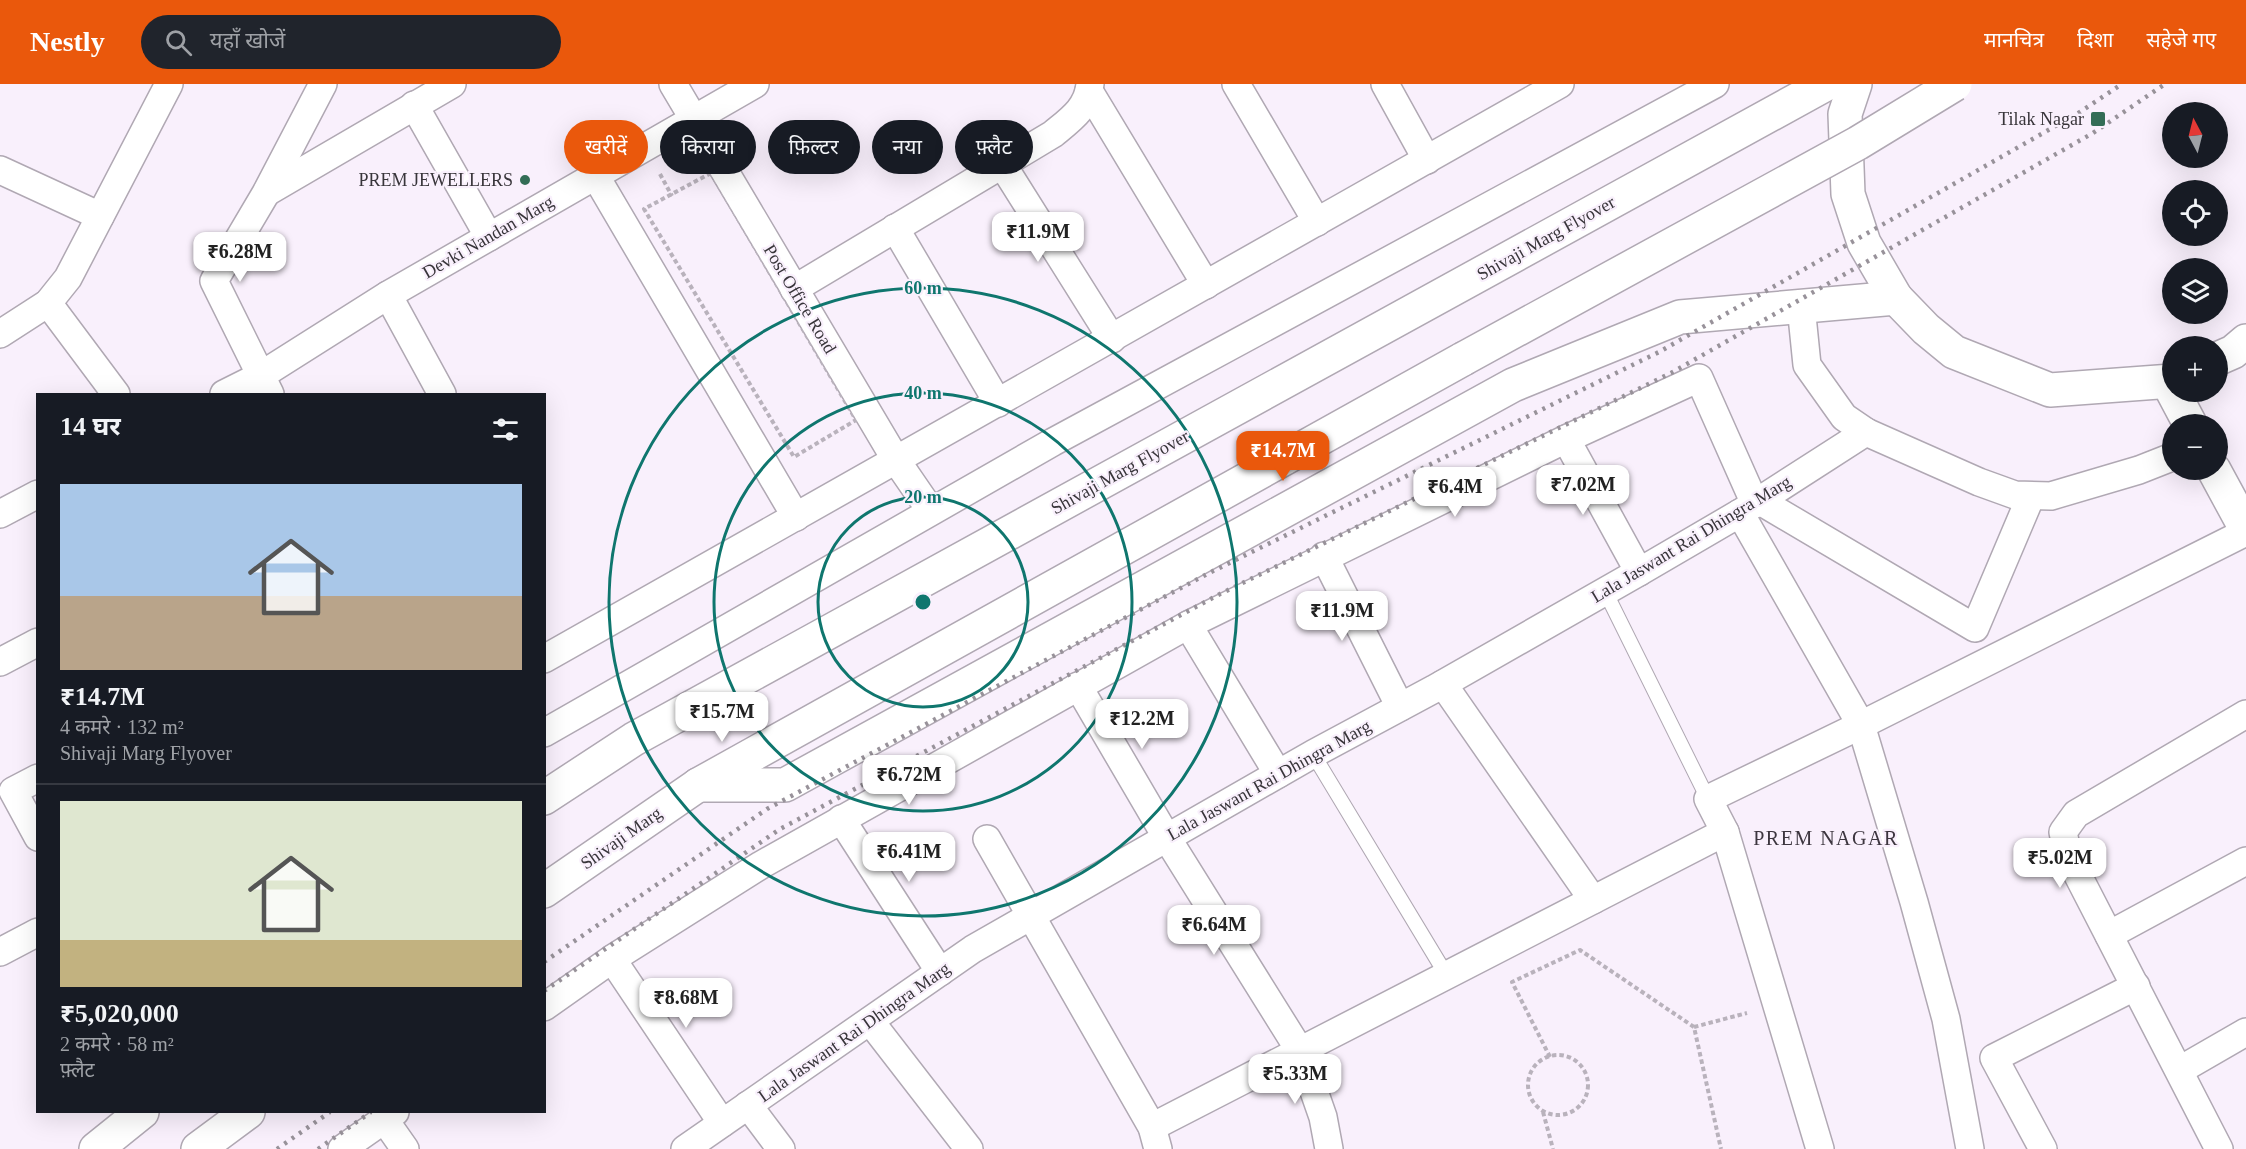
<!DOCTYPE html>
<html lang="hi">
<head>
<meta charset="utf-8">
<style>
	:root { --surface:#171b24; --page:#20242c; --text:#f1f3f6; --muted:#9ea1a6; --line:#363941; --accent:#ea580c }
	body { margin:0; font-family:"Times New Roman","Noto Sans Devanagari",serif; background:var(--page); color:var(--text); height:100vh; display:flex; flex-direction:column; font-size:22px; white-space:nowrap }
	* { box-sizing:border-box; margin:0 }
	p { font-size:20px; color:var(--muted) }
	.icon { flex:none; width:33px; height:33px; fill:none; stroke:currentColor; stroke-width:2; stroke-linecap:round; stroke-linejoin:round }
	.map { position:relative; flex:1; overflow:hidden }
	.sheet { position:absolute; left:36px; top:309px; width:510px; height:720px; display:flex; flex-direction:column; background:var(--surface); border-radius:0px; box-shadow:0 6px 24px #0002 }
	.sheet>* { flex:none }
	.top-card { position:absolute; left:564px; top:36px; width:570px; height:54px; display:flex; gap:12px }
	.needle { width:39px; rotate:353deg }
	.buttons { position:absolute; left:2162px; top:18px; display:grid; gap:12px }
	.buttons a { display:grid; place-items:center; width:66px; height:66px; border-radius:50%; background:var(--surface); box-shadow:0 6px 24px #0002; font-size:30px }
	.price { position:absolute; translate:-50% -51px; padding:0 14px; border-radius:12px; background:#fff; color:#222; font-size:20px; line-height:39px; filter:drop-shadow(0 2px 3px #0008) }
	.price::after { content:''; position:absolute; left:50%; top:36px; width:18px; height:14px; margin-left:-9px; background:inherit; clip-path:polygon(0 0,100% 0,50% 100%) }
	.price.selected { background:var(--accent); color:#fff }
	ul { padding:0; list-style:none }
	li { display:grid; align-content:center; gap:12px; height:318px; padding:0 24px }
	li+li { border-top:2px solid var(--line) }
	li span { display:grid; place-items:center; height:186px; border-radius:0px; color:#555 }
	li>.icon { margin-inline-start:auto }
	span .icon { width:108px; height:108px; fill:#fffc; stroke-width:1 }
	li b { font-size:26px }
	h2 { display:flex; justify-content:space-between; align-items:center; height:72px; padding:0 24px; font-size:26px }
	.tag { padding:0 21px; border-radius:27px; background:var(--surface); box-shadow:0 6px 24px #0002; font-size:21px; line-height:54px }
	.tag.selected { background:var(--accent); color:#fff }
	header { display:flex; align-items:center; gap:36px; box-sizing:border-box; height:84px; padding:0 30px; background:var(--accent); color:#fff }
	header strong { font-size:28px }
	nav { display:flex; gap:33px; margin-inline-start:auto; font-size:21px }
	.search { width:420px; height:54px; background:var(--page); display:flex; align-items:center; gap:15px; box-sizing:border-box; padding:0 21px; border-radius:33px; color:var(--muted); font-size:22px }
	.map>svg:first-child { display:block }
</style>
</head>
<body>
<header>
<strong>Nestly</strong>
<div class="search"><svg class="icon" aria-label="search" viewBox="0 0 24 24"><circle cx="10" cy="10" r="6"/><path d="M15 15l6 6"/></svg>यहाँ खोजें</div>
<nav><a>मानचित्र</a><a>दिशा</a><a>सहेजे गए</a></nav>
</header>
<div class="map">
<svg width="2246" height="1065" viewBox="0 0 2246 1065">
	<rect width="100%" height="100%" fill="#f9f0fc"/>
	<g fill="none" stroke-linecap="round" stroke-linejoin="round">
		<g stroke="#b0a8b3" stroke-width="16">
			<g id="service">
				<path d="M1605 507 1708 715"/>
				<path d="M1313 670 1447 892"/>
			</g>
		</g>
		<g stroke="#b0a8b3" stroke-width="30">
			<g id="minor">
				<path d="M673 0 896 376 931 427"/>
				<path d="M1236 0 1317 138"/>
				<path d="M1385 0 1427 76"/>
				<path d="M1089 7 1206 201"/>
				<path d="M414 21 489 153"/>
				<path d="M1002 80 1112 255"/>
				<path d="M0 86 100 132"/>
				<path d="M595 91 796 433"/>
				<path d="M267 108 452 0"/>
				<path d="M895 144 998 319"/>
				<path d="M794 205 1053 50C1070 36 1088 24 1090 0"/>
				<path d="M388 211 442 310"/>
				<path d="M48 219 116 310"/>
				<path d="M1801 222 1807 281 1844 333 1866 348 1979 398 2015 411 2051 412 2139 386 2172 373"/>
				<path d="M0 250 48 219 68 194 169 0"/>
				<path d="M224 310 260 292 388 211 755 0"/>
				<path d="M270 310 214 197 266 109 323 0"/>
				<path d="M1566 355 1639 488"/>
				<path d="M1760 417 1975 544 2031 412"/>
				<path d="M1740 429 1861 641 1914 818 1946 935 1970 1065"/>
				<path d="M0 430 38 410"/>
				<path d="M1324 472 1400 623"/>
				<path d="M1188 541 1278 690"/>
				<path d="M544 575 1560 0"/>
				<path d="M0 578 38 558"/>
				<path d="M1443 600 1593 816"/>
				<path d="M1078 602 1167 754 1300 967 1323 1033 1329 1065"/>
				<path d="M544 649 1053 358 1715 0"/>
				<path d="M38 694 13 707 38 753"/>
				<path d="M841 735 940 888"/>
				<path d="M987 755 1152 1043 1158 1065"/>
				<path d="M2109 851 2246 777"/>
				<path d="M0 868 38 848"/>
				<path d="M612 875 722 1039"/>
				<path d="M544 923 612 875 761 781 1188 541 1566 355 1699 294 1755 420"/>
				<path d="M870 937 969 1065"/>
				<path d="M2180 986 2246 948"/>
				<path d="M748 1021 781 1065"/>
				<path d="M384 1035 405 1065"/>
				<path d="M1152 1043 1725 748"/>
				<path d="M342 1065 395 1028"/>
				<path d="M685 1065 973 865 1313 670 1434 605 1639 488 1740 429 1866 348"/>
				<path d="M1820 1065 1725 748 1708 715 1861 641 2246 448"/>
				<path d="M2043 1065 1994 974 2136 902"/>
				<path d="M2219 1065 2068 772 2063 748 2076 730 2246 630"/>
			</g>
		</g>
		<g stroke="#b0a8b3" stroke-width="36">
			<g id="secondary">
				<path d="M1855 0 1845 30 1848 110 1864 159 1896 214 1926 245 1954 268 2050 306 2172 297"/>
				<path d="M2217 275 2233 268 2246 257"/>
				<path d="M2173 308 2190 340"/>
				<path d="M2214 386 2246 445"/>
				<path d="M698 701H785L1513 301 1680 233 1896 214"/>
				<path d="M544 714 634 655 1826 0"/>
				<path d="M544 807 698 701 1463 275"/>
				<path d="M96 1065 142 1028"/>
				<path d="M198 1065 248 1028"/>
			</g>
		</g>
		<g stroke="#b9b2bc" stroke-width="4" stroke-dasharray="4.5 3" stroke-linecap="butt">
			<path d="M711 89 856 336 794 373 644 125Z"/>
			<path d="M660 90 672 112"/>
			<path d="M1694 943 1747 929"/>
			<circle cx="1558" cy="1001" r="30"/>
			<path d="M1550 973 1512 898 1580 866 1694 943 1721 1065"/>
			<path d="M1543 1028 1553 1065"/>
		</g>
		<use href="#service" stroke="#fff" stroke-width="14"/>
		<use href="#minor" stroke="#fff" stroke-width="27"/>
		<use href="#secondary" stroke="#fff" stroke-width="33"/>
		<g stroke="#98929a" stroke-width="4.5" stroke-dasharray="3 6" stroke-linecap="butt">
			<path d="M544 878 767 725 1209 489 1659 268 2080 28 2122 0"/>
			<path d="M544 907 780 745 1220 510 1671 289 2093 49 2165 0"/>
			<path d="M277 1065 330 1028"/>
			<path d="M318 1065 371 1028"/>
		</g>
		<g stroke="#b0a8b3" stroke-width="36" stroke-linecap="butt">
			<path id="secondary-bridge" d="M1463 275 1858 59 1955 0"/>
		</g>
		<use href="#secondary-bridge" stroke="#fff" stroke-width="33"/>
	</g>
	<g fill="none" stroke="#0f766e" stroke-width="3">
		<circle cx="923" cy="518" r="105"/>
		<circle cx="923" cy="518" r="209"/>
		<circle cx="923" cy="518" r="314"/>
	</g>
	<g fill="#336d56" stroke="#f9f0fc" stroke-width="2">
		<rect x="2090" y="27" width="16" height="16" rx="3"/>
		<circle cx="525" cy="96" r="6"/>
	</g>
	<g text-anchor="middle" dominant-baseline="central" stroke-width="4.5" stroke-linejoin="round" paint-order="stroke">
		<g font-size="18" fill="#38353a" stroke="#f9f0fc" text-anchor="end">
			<text x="2084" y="35">Tilak Nagar</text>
			<text x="513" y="96">PREM JEWELLERS</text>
		</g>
		<g font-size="18" fill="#38353a" stroke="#f9f0fc">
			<text transform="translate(488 153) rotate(-30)">Devki Nandan Marg</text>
			<text transform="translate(1546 154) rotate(-29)">Shivaji Marg Flyover</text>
			<text transform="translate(800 215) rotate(59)">Post Office Road</text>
			<text transform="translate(1120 388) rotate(-29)">Shivaji Marg Flyover</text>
			<text transform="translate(1691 455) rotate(-31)">Lala Jaswant Rai Dhingra Marg</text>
			<text transform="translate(1269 696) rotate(-29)">Lala Jaswant Rai Dhingra Marg</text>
			<text transform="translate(621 754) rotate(-35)">Shivaji Marg</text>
			<text transform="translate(854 948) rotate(-35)">Lala Jaswant Rai Dhingra Marg</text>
		</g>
		<g font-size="20" letter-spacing="1.5" fill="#3d363f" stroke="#f9f0fc">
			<text x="1826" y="754">PREM NAGAR</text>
		</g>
	</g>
	<circle cx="923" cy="518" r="9" fill="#0f766e" stroke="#f9f0fc" stroke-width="3"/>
	<g font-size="18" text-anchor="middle" font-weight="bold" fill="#0f766e" stroke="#f9f0fc" stroke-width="4.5" stroke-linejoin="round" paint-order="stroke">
		<text x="923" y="210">60 m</text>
		<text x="923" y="315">40 m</text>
		<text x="923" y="419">20 m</text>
	</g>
</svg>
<div class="buttons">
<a><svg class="needle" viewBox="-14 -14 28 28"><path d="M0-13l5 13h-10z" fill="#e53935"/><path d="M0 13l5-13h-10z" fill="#9ea1a6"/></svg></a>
<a><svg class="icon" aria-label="locate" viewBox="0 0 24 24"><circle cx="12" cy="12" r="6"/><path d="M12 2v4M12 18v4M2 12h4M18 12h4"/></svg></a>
<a><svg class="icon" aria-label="layers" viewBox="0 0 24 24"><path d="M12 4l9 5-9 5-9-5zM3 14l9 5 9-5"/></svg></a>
<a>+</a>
<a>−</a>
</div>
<b class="price" style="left:1038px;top:179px">₹11.9M</b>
<b class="price" style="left:240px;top:199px">₹6.28M</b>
<b class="price selected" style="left:1283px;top:398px">₹14.7M</b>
<b class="price" style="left:1583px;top:432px">₹7.02M</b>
<b class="price" style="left:1455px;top:434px">₹6.4M</b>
<b class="price" style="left:1342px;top:558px">₹11.9M</b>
<b class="price" style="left:722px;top:659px">₹15.7M</b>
<b class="price" style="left:1142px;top:666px">₹12.2M</b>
<b class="price" style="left:909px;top:722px">₹6.72M</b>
<b class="price" style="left:909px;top:799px">₹6.41M</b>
<b class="price" style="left:2060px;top:805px">₹5.02M</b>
<b class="price" style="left:1214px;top:872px">₹6.64M</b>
<b class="price" style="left:686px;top:945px">₹8.68M</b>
<b class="price" style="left:1295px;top:1021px">₹5.33M</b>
<div class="top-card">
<a class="tag selected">खरीदें</a>
<a class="tag">किराया</a>
<a class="tag">फ़िल्टर</a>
<a class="tag">नया</a>
<a class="tag">फ़्लैट</a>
</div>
<section class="sheet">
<h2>14 घर<svg class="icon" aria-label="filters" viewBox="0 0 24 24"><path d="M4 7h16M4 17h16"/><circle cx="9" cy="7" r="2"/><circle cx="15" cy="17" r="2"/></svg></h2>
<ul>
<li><span style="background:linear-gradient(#a9c7e8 60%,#b9a48a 0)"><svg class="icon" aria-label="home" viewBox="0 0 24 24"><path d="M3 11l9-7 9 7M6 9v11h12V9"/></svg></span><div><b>₹14.7M</b><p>4 कमरे · 132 m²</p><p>Shivaji Marg Flyover</p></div></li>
<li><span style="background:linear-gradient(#dfe7d0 75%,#c2b280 0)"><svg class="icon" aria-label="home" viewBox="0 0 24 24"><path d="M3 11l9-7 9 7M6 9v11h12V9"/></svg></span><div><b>₹5,020,000</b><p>2 कमरे · 58 m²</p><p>फ़्लैट</p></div></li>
</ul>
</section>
</div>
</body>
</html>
